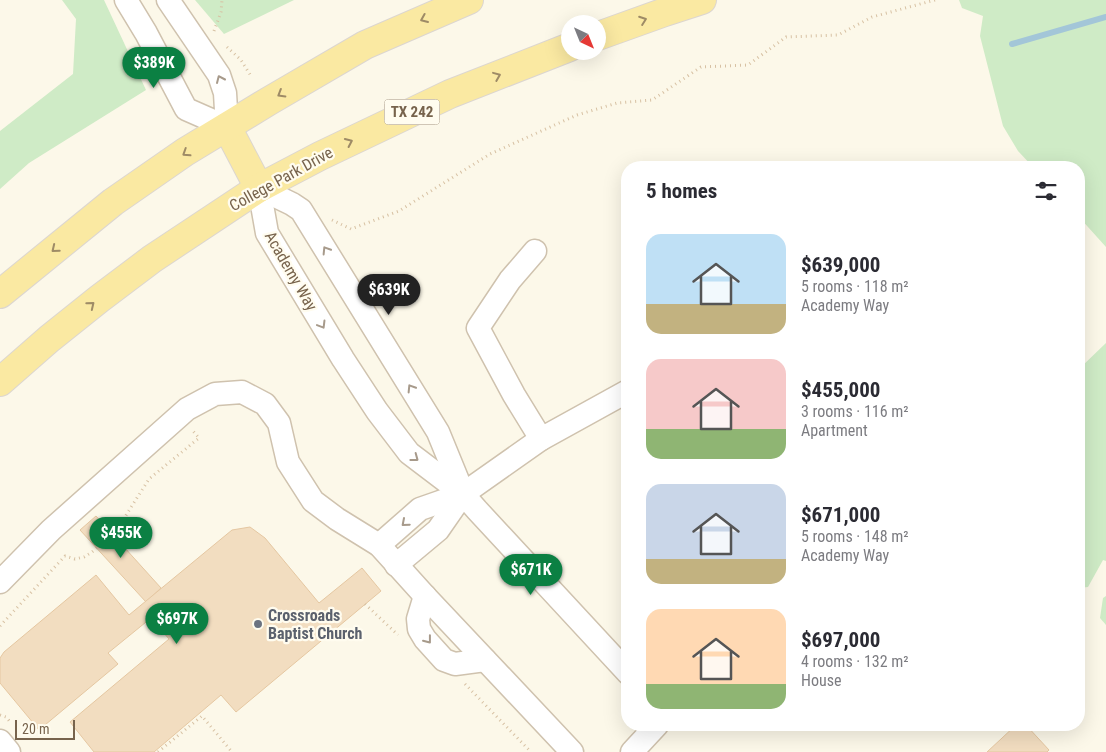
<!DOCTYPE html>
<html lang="en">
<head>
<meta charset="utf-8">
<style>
	:root { --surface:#fff; --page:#f2f2f3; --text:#2b2b33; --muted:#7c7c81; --accent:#0b8043 }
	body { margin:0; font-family:"Roboto Condensed",sans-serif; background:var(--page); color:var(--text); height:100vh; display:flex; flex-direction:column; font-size:19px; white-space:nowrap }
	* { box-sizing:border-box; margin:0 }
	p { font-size:16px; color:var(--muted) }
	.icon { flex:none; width:28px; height:28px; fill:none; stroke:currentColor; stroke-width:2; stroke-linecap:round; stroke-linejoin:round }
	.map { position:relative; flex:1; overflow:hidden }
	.sheet { position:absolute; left:621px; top:161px; width:464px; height:570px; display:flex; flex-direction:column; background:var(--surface); border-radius:20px; box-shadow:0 5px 20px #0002 }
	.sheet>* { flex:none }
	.needle { width:32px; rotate:137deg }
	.tools { position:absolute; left:561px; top:15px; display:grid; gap:10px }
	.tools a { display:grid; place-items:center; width:45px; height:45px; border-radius:50%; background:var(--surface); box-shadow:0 5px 20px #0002; font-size:25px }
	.scale { position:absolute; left:15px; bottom:12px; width:60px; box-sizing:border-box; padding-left:5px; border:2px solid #77634c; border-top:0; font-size:14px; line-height:18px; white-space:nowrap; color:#77634c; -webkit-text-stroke:4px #fffcef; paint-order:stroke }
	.price { position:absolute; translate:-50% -42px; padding:0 11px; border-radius:18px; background:var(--accent); color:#fff; font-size:16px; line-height:32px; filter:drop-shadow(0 1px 2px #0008) }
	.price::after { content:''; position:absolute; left:50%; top:30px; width:15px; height:11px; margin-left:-8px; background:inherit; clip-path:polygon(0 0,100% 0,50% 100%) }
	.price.active { background:#222; color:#fff }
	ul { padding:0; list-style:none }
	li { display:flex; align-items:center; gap:15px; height:125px; padding:0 25px }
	li span { display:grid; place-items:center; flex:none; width:140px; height:100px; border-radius:15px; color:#555 }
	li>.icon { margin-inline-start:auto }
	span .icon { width:60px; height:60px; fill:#fffc; stroke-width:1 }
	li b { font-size:21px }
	h2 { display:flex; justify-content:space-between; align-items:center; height:60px; padding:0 25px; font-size:21px }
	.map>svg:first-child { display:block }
</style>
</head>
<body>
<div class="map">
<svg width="1106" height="752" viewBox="0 0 1106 752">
	<rect width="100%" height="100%" fill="#fcf8e9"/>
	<g fill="#cfebc6">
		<path d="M62 0H104L146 90 29 163 0 189V131L73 74 76 19Z"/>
		<path d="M195 0H294L224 34Z"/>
		<path d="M959 0H1106V247L1079 217V168L1033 167 1018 151 1003 126 980 36 983 16 962 8Z"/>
		<path d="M1106 343V561L1103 560 1088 587 1079 588V369Z"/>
		<path d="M1106 596V625L1100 618 1103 598Z"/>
	</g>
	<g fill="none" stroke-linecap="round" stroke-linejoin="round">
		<path stroke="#a3c6d8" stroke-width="6" d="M1012 44 1106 17"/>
	</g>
	<g fill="#f2ddc0" stroke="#e5c7a1">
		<path d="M96 516 161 588 146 602 80 530Z"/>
		<path d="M250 527 265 538 319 603 362 568 381 591 236 712 221 695 154 752H94L70 722 169 639 151 618 108 653 118 664 39 730 0 683V658L4 652 96 575 129 615 232 530Z"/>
		<path d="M1016 725H1026L1049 750 1047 752H987Z"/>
	</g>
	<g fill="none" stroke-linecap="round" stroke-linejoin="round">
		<g stroke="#cfc2ae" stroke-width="25">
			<g id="minor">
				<path d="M126 0 146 33 186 109 227 127 225 93 219 75 168 0"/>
				<path d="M259 188 267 233 343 359 377 411 409 453 463 494 477 510 628 673"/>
				<path d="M259 188 292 204 301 210 438 432 463 493"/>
				<path d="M535 251 510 280 478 328 514 395 541 439"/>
				<path d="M379 545 420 509 463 494 541 439 628 391"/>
				<path d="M396 565 438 530 463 494"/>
				<path d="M0 582 51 530 187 409 215 394 242 392 265 404 279 423 288 462 313 501 337 519 379 545 425 596 572 752"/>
				<path d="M425 596 418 619 419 629 425 639 444 660 455 664 485 660"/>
				<path d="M0 741 9 752"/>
				<path d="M632 752 657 725"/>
			</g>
		</g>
		<g stroke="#dcd6d0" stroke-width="30">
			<g id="major">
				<path d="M598 36 665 12 702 0"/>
				<path d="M227 127 259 188"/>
				<path d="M0 294 113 202 185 152 269 101 365 45 469 0"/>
				<path d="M0 382 49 339 99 299 152 259 259 188 320 156 450 94 570 47"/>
			</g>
		</g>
		<g stroke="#d7c1a3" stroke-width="3" stroke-dasharray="1 4" stroke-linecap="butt">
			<path d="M214 31 221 12 222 0"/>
			<path d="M227 47 241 60 251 76"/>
			<path d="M332 220 351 229 399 211 490 154 577 115 617 103 652 100 701 67 748 65 786 37 838 35 872 17 935 0"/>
			<path d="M365 604 398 635"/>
			<path d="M0 626 65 556 75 559 84 557 92 552 116 531 149 479 199 438 193 431"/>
			<path d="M465 684 531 752"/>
			<path d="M0 715 6 717 11 723"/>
			<path d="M158 752 202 716 232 752"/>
		</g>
		<use href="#minor" stroke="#fff" stroke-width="22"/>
		<use href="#major" stroke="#fae9a2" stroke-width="28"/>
	</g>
	<defs><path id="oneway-chevron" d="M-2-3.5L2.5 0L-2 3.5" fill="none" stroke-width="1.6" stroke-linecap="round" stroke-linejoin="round" transform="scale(1.25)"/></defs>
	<g stroke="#9e8b66">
		<use href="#oneway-chevron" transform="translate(424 19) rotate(157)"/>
		<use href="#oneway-chevron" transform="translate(643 20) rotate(-20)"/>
		<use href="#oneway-chevron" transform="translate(497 76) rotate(-22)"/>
		<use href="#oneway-chevron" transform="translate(281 94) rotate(149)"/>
		<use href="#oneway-chevron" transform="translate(349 142) rotate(-25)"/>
		<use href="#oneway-chevron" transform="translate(186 153) rotate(147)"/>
		<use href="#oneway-chevron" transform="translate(55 249) rotate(141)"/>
		<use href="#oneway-chevron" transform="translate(91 305) rotate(-39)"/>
	</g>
	<g stroke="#a79a8b">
		<use href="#oneway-chevron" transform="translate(220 79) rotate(-114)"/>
		<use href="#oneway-chevron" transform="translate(326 250) rotate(-122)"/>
		<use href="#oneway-chevron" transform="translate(322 325) rotate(59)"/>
		<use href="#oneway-chevron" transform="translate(411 388) rotate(-122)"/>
		<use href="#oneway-chevron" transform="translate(415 458) rotate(37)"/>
		<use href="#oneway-chevron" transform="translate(405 523) rotate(139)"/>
		<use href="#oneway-chevron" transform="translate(428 640) rotate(52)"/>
	</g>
	<circle fill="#6b7280" stroke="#fffcef" stroke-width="2" cx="258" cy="624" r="5"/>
	<g text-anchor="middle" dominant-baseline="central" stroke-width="4.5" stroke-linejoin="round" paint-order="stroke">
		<rect fill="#fffcef" stroke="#a0917d" stroke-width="1" x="384.5" y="99.5" width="55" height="25" rx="4"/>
		<g font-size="15" font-weight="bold" fill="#77634c">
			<text x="412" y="112">TX 242</text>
		</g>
		<g font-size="16" fill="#77634c" stroke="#fffcef">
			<text transform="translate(281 179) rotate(-29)">College Park Drive</text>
			<text transform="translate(291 271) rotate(60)">Academy Way</text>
		</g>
		<g font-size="16" font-weight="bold" fill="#5b616d" stroke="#fffcef" text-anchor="start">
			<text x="268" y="615">Crossroads<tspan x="268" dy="18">Baptist Church</tspan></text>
		</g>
	</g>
</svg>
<div class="tools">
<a><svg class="needle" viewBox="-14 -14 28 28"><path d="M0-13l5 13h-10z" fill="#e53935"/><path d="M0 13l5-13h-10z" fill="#7c7c81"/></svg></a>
</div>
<div class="scale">20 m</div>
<b class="price" style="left:154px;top:89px">$389K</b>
<b class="price active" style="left:389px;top:316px">$639K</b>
<b class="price" style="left:121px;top:559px">$455K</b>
<b class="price" style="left:531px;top:596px">$671K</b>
<b class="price" style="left:177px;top:645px">$697K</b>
<section class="sheet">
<h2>5 homes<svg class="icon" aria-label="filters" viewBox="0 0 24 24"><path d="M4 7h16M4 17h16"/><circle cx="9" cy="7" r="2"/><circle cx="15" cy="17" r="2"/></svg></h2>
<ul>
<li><span style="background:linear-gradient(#bfe0f5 70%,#c2b280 0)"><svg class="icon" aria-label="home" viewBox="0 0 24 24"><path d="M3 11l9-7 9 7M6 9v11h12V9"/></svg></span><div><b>$639,000</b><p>5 rooms · 118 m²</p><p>Academy Way</p></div></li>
<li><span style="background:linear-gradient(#f6c9c9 70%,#8fb573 0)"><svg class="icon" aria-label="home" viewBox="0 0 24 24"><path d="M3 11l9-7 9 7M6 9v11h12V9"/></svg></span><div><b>$455,000</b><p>3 rooms · 116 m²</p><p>Apartment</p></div></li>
<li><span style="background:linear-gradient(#c9d6e8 75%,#c2b280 0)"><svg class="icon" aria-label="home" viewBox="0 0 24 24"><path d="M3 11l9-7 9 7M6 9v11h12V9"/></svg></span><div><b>$671,000</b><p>5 rooms · 148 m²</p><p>Academy Way</p></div></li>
<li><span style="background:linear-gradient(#ffd9b3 75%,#8fb573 0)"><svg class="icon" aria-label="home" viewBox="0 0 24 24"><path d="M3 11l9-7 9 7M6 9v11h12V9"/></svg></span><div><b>$697,000</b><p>4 rooms · 132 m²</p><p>House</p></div></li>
</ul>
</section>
</div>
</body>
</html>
